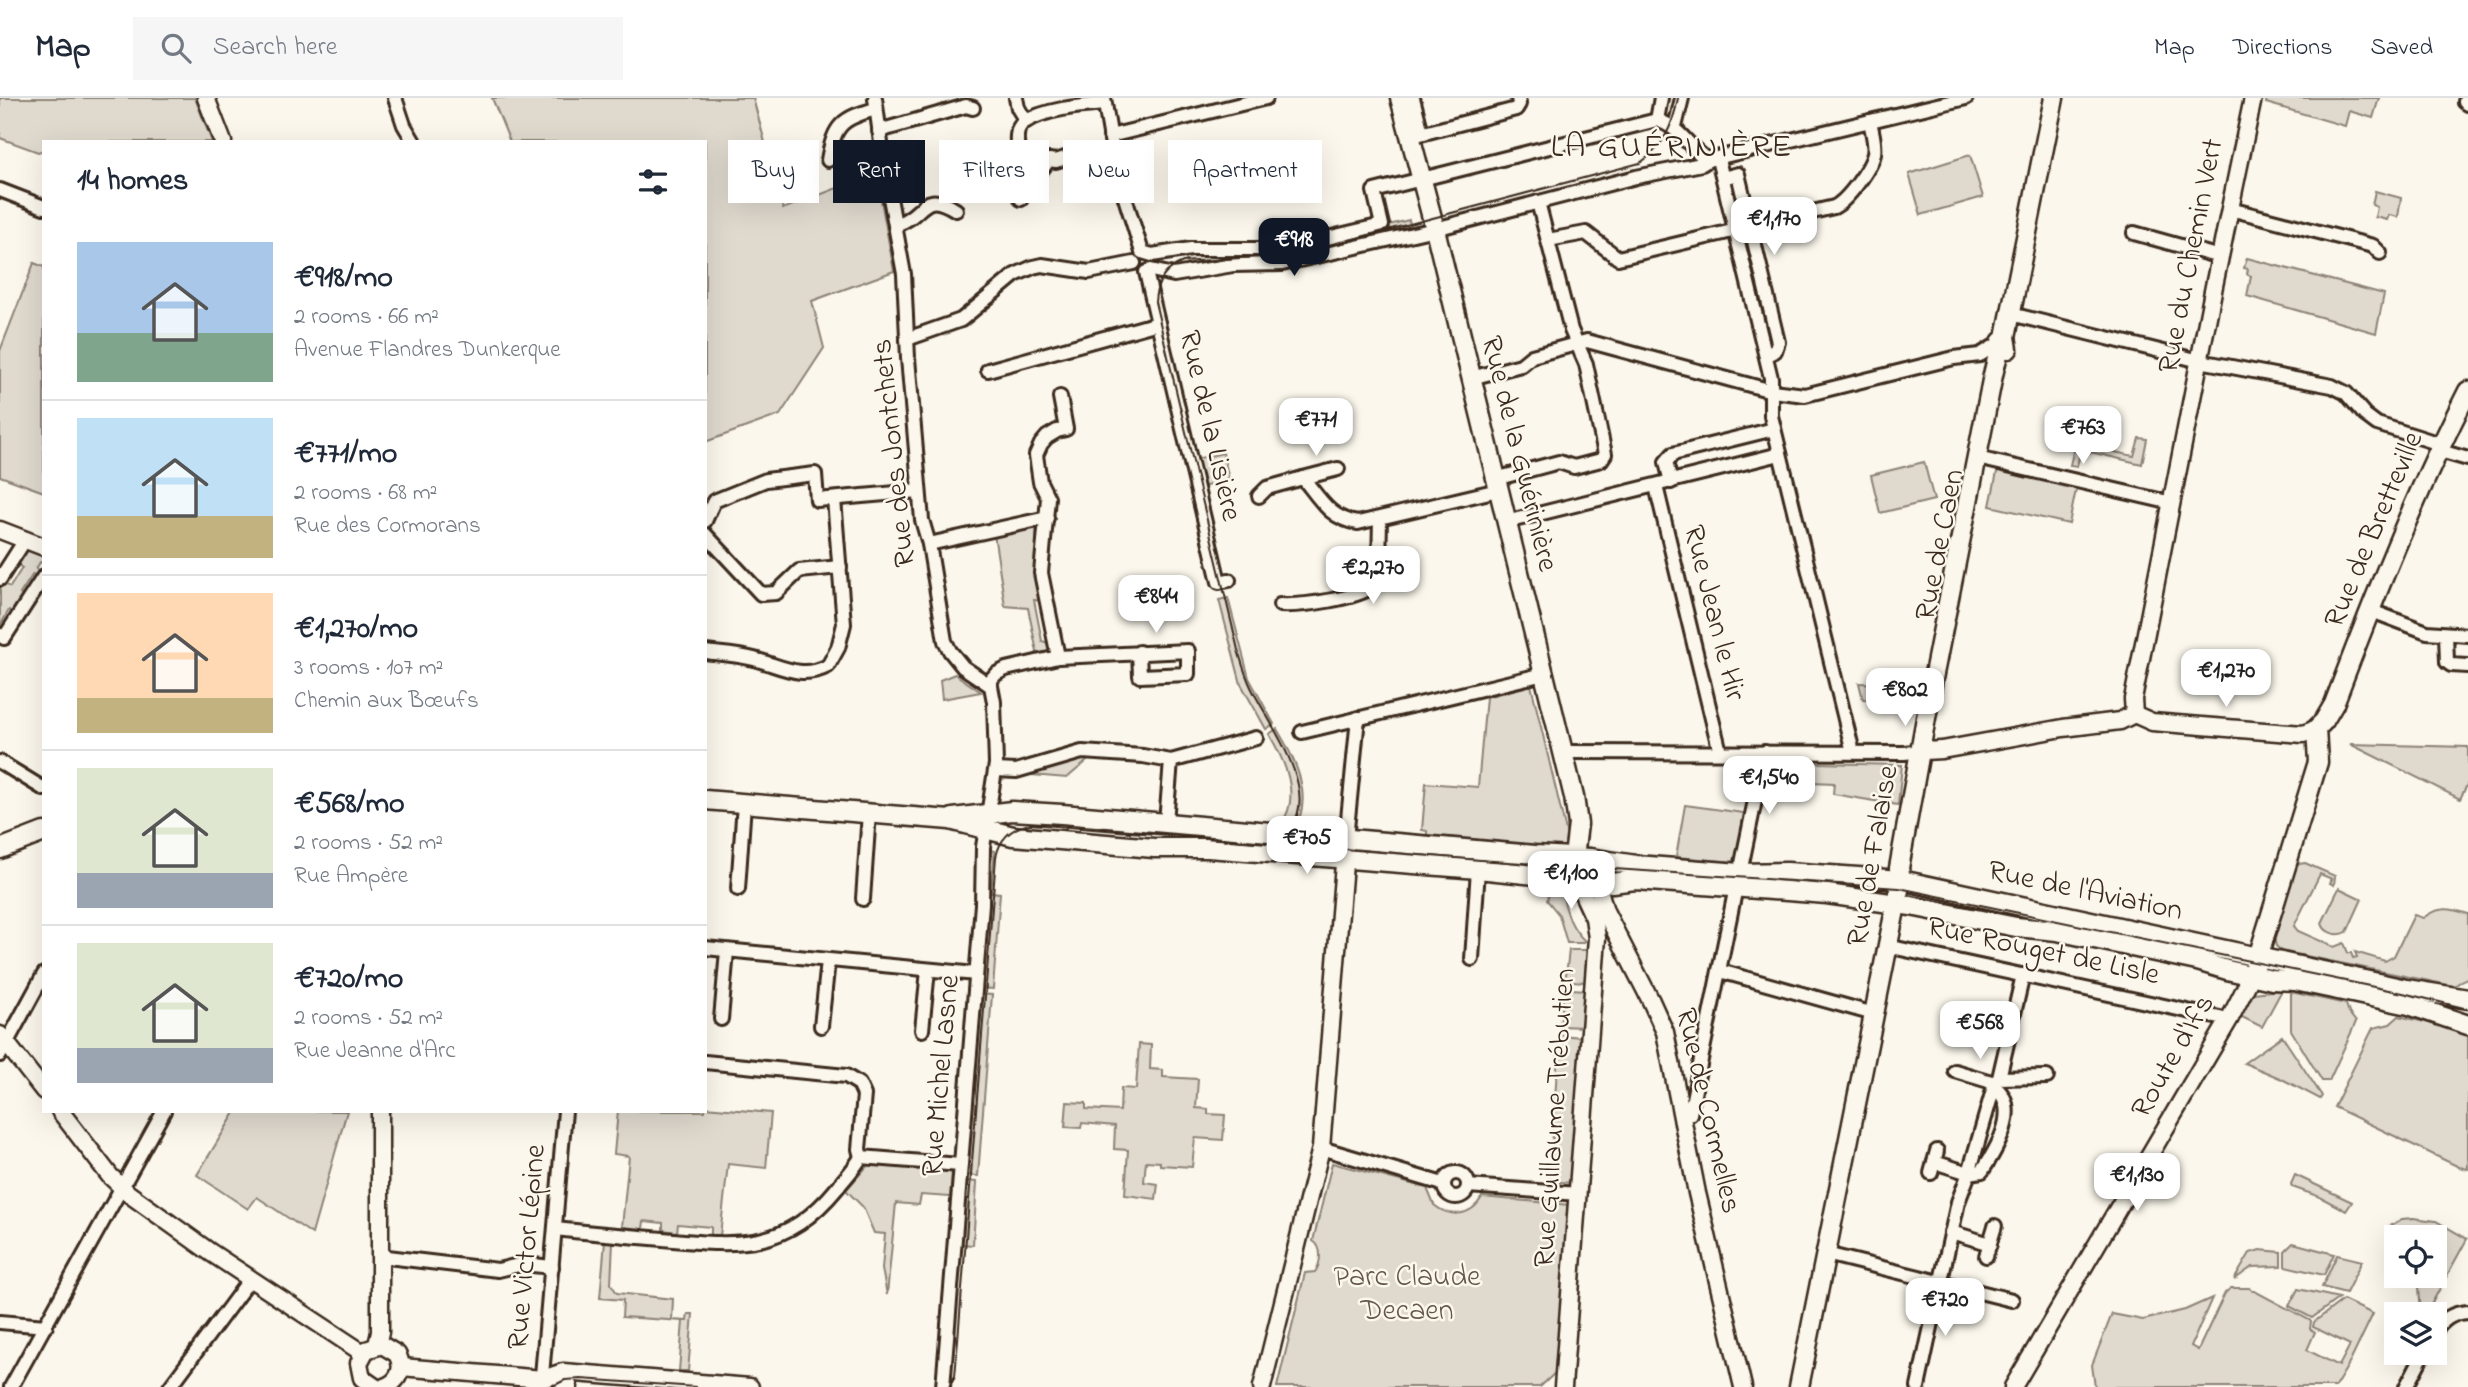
<!DOCTYPE html>
<html lang="en">
<head>
<meta charset="utf-8">
<style>
	:root { --surface:#fff; --page:#f6f6f7; --text:#1f2937; --muted:#747a83; --line:#e0e1e3; --accent:#111827 }
	body { margin:0; font-family:"Indie Flower",sans-serif; background:var(--page); color:var(--text); height:100vh; display:flex; flex-direction:column; font-size:26px; white-space:nowrap }
	* { box-sizing:border-box; margin:0 }
	p { font-size:23px; color:var(--muted) }
	.icon { flex:none; width:38px; height:38px; fill:none; stroke:currentColor; stroke-width:2; stroke-linecap:round; stroke-linejoin:round }
	.map { position:relative; flex:1; overflow:hidden }
	.side { position:absolute; left:42px; top:42px; width:665px; height:973px; display:flex; flex-direction:column; background:var(--surface); border-radius:0px; box-shadow:0 7px 28px #0002 }
	.side>* { flex:none }
	.banner { position:absolute; left:728px; top:42px; width:665px; height:63px; display:flex; gap:14px }
	.controls { position:absolute; left:2384px; top:1127px; display:grid; gap:14px }
	.controls a { display:grid; place-items:center; width:63px; height:63px; border-radius:0px; background:var(--surface); box-shadow:0 7px 28px #0002; font-size:35px }
	.price { position:absolute; translate:-50% -60px; padding:0 16px; border-radius:14px; background:#fff; color:#222; font-size:23px; line-height:46px; filter:drop-shadow(0 2px 4px #0008) }
	.price::after { content:''; position:absolute; left:50%; top:42px; width:21px; height:16px; margin-left:-10px; background:inherit; clip-path:polygon(0 0,100% 0,50% 100%) }
	.price.active { background:var(--accent); color:#fff }
	ul { padding:0; list-style:none }
	li { display:flex; align-items:center; gap:21px; height:175px; padding:0 35px }
	li+li { border-top:2px solid var(--line) }
	li span { display:grid; place-items:center; flex:none; width:196px; height:140px; border-radius:0px; color:#555 }
	li>.icon { margin-inline-start:auto }
	span .icon { width:84px; height:84px; fill:#fffc; stroke-width:1 }
	li b { font-size:30px }
	h2 { display:flex; justify-content:space-between; align-items:center; height:84px; padding:0 35px; font-size:30px }
	.pill { padding:0 24px; border-radius:0px; background:var(--surface); box-shadow:0 7px 28px #0002; font-size:24px; line-height:63px }
	.pill.active { background:var(--accent); color:#fff }
	header { display:flex; align-items:center; gap:42px; box-sizing:border-box; height:98px; padding:0 35px; background:var(--surface); border-bottom:2px solid var(--line) }
	header strong { font-size:33px }
	nav { display:flex; gap:38px; margin-inline-start:auto; font-size:24px }
	.search { width:490px; height:63px; background:var(--page); display:flex; align-items:center; gap:18px; box-sizing:border-box; padding:0 24px; border-radius:0px; color:var(--muted); font-size:26px }
	.map>svg:first-child { display:block }
</style>
</head>
<body>
<header>
<strong>Map</strong>
<div class="search"><svg class="icon" aria-label="search" viewBox="0 0 24 24"><circle cx="10" cy="10" r="6"/><path d="M15 15l6 6"/></svg>Search here</div>
<nav><a>Map</a><a>Directions</a><a>Saved</a></nav>
</header>
<div class="map">
<svg width="2468" height="1289" viewBox="0 0 2468 1289">
	<rect width="100%" height="100%" fill="#fbf7ec"/>
	<filter id="ink" filterUnits="userSpaceOnUse"><feTurbulence type="fractalNoise" baseFrequency=".0143" numOctaves="2"/><feDisplacementMap in="SourceGraphic" scale="14" xChannelSelector="R" yChannelSelector="G"/><feConvolveMatrix kernelMatrix="1 2 1 2 8 2 1 2 1" color-interpolation-filters="sRGB"/></filter>
	<g filter="url(#ink)">
		<g fill="#dfd9ce" stroke="#8d8276" stroke-width="2">
			<path d="M0 0H195L212 44H44V52L38 54 0 40Z"/>
			<path d="M492 0H753L783 111 876 75 894 173 812 203 824 250 780 317 705 344V44H510Z"/>
			<path d="M2267 0H2379L2373 20 2349 13 2345 28 2266 5Z"/>
			<path d="M1970 57 1983 99 1921 117 1909 76Z"/>
			<path d="M2375 93 2401 100 2398 119 2389 117 2387 122 2375 119 2377 109 2372 107Z"/>
			<path d="M1409 122 1412 133 1288 160 1187 170 1185 155 1308 147Z"/>
			<path d="M2247 160 2384 196 2376 235 2247 198 2251 178 2247 176 2248 171 2244 170Z"/>
			<path d="M34 165 44 169V394L0 378V253Z"/>
			<path d="M2139 340 2147 341 2142 366 2081 352 2077 368 2070 367 2075 346 2134 358Z"/>
			<path d="M1223 355 1229 382 1202 389 1195 361Z"/>
			<path d="M1924 364 1934 402 1880 415 1871 377Z"/>
			<path d="M1998 369 2077 387 2069 426 1990 408Z"/>
			<path d="M1036 425 1037 476 1042 503 1034 502 1042 543 1051 546 1047 556 1033 559 1037 554 1028 510 1005 508 994 436Z"/>
			<path d="M24 449 44 457V466L40 464 36 471 41 474 39 479 33 476 20 496 26 500 16 516 9 512 0 528V487L2 484 10 489 22 470 15 464Z"/>
			<path d="M1228 500 1249 580 1274 626 1266 631 1241 586 1219 502Z"/>
			<path d="M955 576 981 594 942 601 940 582Z"/>
			<path d="M1859 585 1909 587 1906 602 1863 601Z"/>
			<path d="M1531 587 1569 746 1565 752 1427 740V733L1422 732 1426 685 1478 689 1486 599Z"/>
			<path d="M1277 631C1294 659 1314 698 1295 729L1281 726C1302 698 1284 662 1269 636Z"/>
			<path d="M2350 646 2468 649V685L2460 701Z"/>
			<path d="M1093 658 1067 680 1019 676Z"/>
			<path d="M1771 664 1902 667 1898 707 1833 696 1834 685 1767 682Z"/>
			<path d="M1685 707 1744 715 1736 764 1676 759Z"/>
			<path d="M989 752 995 753 991 794 1000 795 993 891 979 890Z"/>
			<path d="M2305 765 2335 778 2334 787 2330 785 2332 781 2320 776 2294 828 2298 833 2334 849 2344 845 2348 855H2351L2353 860 2357 859 2355 854 2385 863 2394 858 2414 817 2423 820C2438 808 2451 810 2468 816V879L2454 888 2281 853 2276 848 2274 840 2295 771 2299 766Z"/>
			<path d="M1552 789 1562 796C1567 815 1570 829 1585 843L1584 845H1567L1559 817 1547 802Z"/>
			<path d="M2339 790 2362 801 2347 834C2338 839 2324 835 2322 825Z"/>
			<path d="M1569 852H1589L1586 884 1572 883 1571 891 1586 892 1583 929 1560 928Z"/>
			<path d="M2282 892 2262 929 2240 918 2253 895Z"/>
			<path d="M2291 894 2346 906 2349 915 2356 924 2329 983H2322L2291 932Z"/>
			<path d="M978 896 992 897 978 1078 964 1077Z"/>
			<path d="M2399 918 2468 934V1071L2459 1069 2334 1009 2373 930 2390 926Z"/>
			<path d="M1559 937 1582 939 1571 1085 1550 1083Z"/>
			<path d="M2282 938 2322 998 2320 1001 2282 981 2244 965Z"/>
			<path d="M1139 946 1151 947 1150 971 1163 972V979L1198 981 1196 1010 1208 1011V1016L1225 1017 1223 1042 1195 1040 1192 1069 1160 1067V1064L1146 1063 1144 1084 1158 1086 1156 1101 1125 1097 1128 1052 1114 1051 1115 1028 1082 1025 1081 1030 1065 1029 1067 1004 1086 1005V1011L1120 1013 1121 990 1136 991Z"/>
			<path d="M705 1009 771 1015 766 1070 728 1066 720 1138 711 1137V1129L678 1126 677 1134 663 1132V1125L644 1123 643 1131 622 1129 629 1058 614 1056 618 1013H705Z"/>
			<path d="M236 1013H347L312 1136 257 1099 248 1111 197 1077Z"/>
			<path d="M1332 1065 1427 1090 1434 1107C1450 1120 1471 1119 1482 1099L1570 1107 1556 1274 1540 1289H1277L1305 1175 1315 1174C1321 1165 1323 1149 1313 1143Z"/>
			<path d="M869 1066 952 1073 950 1099 921 1097 919 1107 896 1105 887 1197 882 1171 885 1136 874 1135 863 1109 846 1092Z"/>
			<path d="M2295 1077 2352 1104 2346 1113 2320 1099 2292 1089 2291 1086Z"/>
			<path d="M964 1083 977 1084 973 1147 961 1146 959 1139Z"/>
			<path d="M2413 1120 2436 1123 2467 1141 2426 1216H2421L2419 1189 2415 1178H2434V1139H2397L2390 1128 2402 1121Z"/>
			<path d="M605 1143 613 1144 611 1186 617 1195 673 1201 672 1222 687 1223 688 1216H693L688 1273H679L683 1223 622 1219 623 1202 600 1200Z"/>
			<path d="M2293 1145 2334 1156 2324 1177 2285 1168V1153Z"/>
			<path d="M2260 1152 2281 1154V1168L2252 1169 2234 1182 2250 1155Z"/>
			<path d="M2337 1157 2362 1163 2346 1195 2322 1189Z"/>
			<path d="M2231 1190H2249L2311 1223 2310 1231 2315 1234 2307 1252 2339 1268 2350 1247 2313 1229 2314 1224 2343 1202 2373 1216 2350 1264 2335 1289H2095L2092 1267 2112 1216 2143 1222 2185 1212 2212 1200 2191 1248 2198 1252 2225 1195Z"/>
			<path d="M2298 1191 2339 1200 2312 1220 2289 1208Z"/>
		</g>
		<g fill="none" stroke-linecap="round" stroke-linejoin="round">
			<g stroke="#3b2a1e" stroke-width="18">
				<g id="minor">
					<path d="M395 0 404 27 414 44"/>
					<path d="M875 0 884 67 904 176 908 260 922 422 929 446 945 543 950 553 963 569 991 588 994 604 996 666 983 749 982 806 943 1289"/>
					<path d="M1016 0 1018 10 1026 23"/>
					<path d="M1104 0 1116 71 1142 154"/>
					<path d="M1413 0 1422 35"/>
					<path d="M2466 0 2465 4 2468 6"/>
					<path d="M1657 22C1682 30 1687 49 1708 62"/>
					<path d="M1657 22 1661 0"/>
					<path d="M1675 29 1682 0"/>
					<path d="M879 33 966 8 973 10"/>
					<path d="M1110 38 1266 0"/>
					<path d="M1409 39 1516 11 1519 6 1518 0"/>
					<path d="M1068 59 1056 63 1049 62C1045 66 1044 72 1038 73 1021 76 1009 35 1023 25 1044 11 1080 8 1104 6"/>
					<path d="M1718 61 1771 280V318L1853 654"/>
					<path d="M828 62C834 27 842 20 876 11"/>
					<path d="M1723 80 1738 76 1778 244 1775 253 1766 257"/>
					<path d="M0 92 44 109"/>
					<path d="M1021 101 1018 82 1024 67"/>
					<path d="M2230 111 2373 148 2380 155"/>
					<path d="M895 127C927 117 920 90 956 112"/>
					<path d="M2134 135 2220 159"/>
					<path d="M1548 142 1586 135 1618 160 1834 109C1847 103 1871 70 1874 56 1876 46 1872 34 1870 23"/>
					<path d="M1142 154 1152 157 1191 151H1281L1382 127 1374 93 1657 22"/>
					<path d="M1151 172 1174 177 1233 167 1282 166 1435 131 1636 79 1702 66 1708 62 1966 0"/>
					<path d="M1146 174 1219 484 1229 482"/>
					<path d="M2011 216 2200 263 2332 288 2346 295 2365 317 2377 326 2434 344 2447 355 2468 361"/>
					<path d="M907 241 961 222 1015 177 1033 169 1042 167 1089 174 1134 165"/>
					<path d="M988 272 1158 225"/>
					<path d="M1471 280 1521 267 1532 258 1587 243 1772 293 1805 297 1954 260 1980 257 2001 244"/>
					<path d="M1986 362 2172 405"/>
					<path d="M1303 380 1338 371"/>
					<path d="M1495 381 1559 364 1574 369 1601 362 1605 356 1586 266 1571 232 1538 104"/>
					<path d="M1671 384 1666 364 1673 356 1774 331"/>
					<path d="M1656 388 1720 654"/>
					<path d="M1259 398 1267 390 1303 380C1320 401 1330 421 1358 425L1498 392"/>
					<path d="M705 423 714 403 766 382 815 376 817 402 919 393"/>
					<path d="M1506 424 1780 356"/>
					<path d="M705 436 761 496 776 495 799 473 840 469"/>
					<path d="M929 446 1047 420"/>
					<path d="M0 481 25 442"/>
					<path d="M1280 507C1302 508 1356 501 1373 488L1379 467 1380 421"/>
					<path d="M2369 512 2427 534 2468 537"/>
					<path d="M2446 536 2447 564 2451 567 2468 568"/>
					<path d="M0 537 4 540 44 478"/>
					<path d="M705 554C721 556 739 557 754 561 781 568 801 582 828 568L838 550 844 526 834 401"/>
					<path d="M1058 559 1041 475 1048 400 1040 384 1036 357 1041 346 1047 339 1057 333 1066 331 1060 299"/>
					<path d="M988 585 996 576 1006 571 1058 559 1188 553V576L1140 578 1139 554"/>
					<path d="M1302 634 1544 576"/>
					<path d="M1563 654 1904 655 1924 653"/>
					<path d="M0 664 44 691"/>
					<path d="M996 672 1016 673 1082 654 1143 658 1171 663 1256 640"/>
					<path d="M1166 724 1171 663"/>
					<path d="M1346 741 1358 620"/>
					<path d="M1740 775 1765 654"/>
					<path d="M738 791 744 705"/>
					<path d="M863 801 869 715"/>
					<path d="M1887 848 2229 922"/>
					<path d="M705 850 976 876"/>
					<path d="M1472 861 1478 771"/>
					<path d="M1720 873 1874 916"/>
					<path d="M721 921 727 853"/>
					<path d="M821 928 828 863"/>
					<path d="M922 932 928 872"/>
					<path d="M0 957 44 876"/>
					<path d="M705 964 846 978 859 986 864 997 859 1051 861 1059 960 1067"/>
					<path d="M1955 973 1995 985"/>
					<path d="M1999 980 2047 979"/>
					<path d="M1682 1019 1690 1016 1736 789"/>
					<path d="M1321 1050 1443 1086"/>
					<path d="M1934 1064 1969 1075 1982 1073C1997 1051 2021 1010 1995 989"/>
					<circle cx="1456" cy="1087" r="12"/>
					<path d="M1931 1075 1937 1053"/>
					<path d="M1468 1088 1579 1096"/>
					<path d="M555 1131C591 1135 627 1138 663 1141 738 1148 785 1154 838 1089 846 1079 855 1070 861 1059"/>
					<path d="M1951 1134 1990 1146"/>
					<path d="M1826 1156 2012 1202"/>
					<path d="M379 1158 498 1172 523 1166 552 1169"/>
					<path d="M1986 1158 1995 1128"/>
					<path d="M0 1224 46 1228"/>
					<path d="M2434 1235C2443 1221 2452 1215 2468 1214"/>
					<path d="M11 1289 164 1013"/>
					<path d="M170 1289 250 1181"/>
					<path d="M541 1289 565 1013"/>
					<path d="M1918 1289 1958 1104 1969 1075 1995 985 1999 980 2023 877"/>
					<path d="M2406 1289 2424 1255"/>
				</g>
			</g>
			<g stroke="#3b2a1e" stroke-width="21">
				<g id="tertiary">
					<path d="M206 0 223 44"/>
					<path d="M0 432 44 449"/>
					<path d="M2134 616 2133 601 2215 183 2253 0"/>
					<path d="M2134 616 2152 624 2303 636 2316 631"/>
					<path d="M1924 653 1942 652 2063 630 2120 623 2134 616"/>
					<path d="M1590 760 1605 813 1651 903 1665 934 1697 1095 1743 1289"/>
					<path d="M0 937 44 993"/>
					<path d="M60 1013 110 1078 129 1096 210 1154 363 1255"/>
					<path d="M377 1247 380 1234V1013"/>
					<path d="M401 1269 543 1281 563 1274 750 1289"/>
					<path d="M375 1289 362 1280 359 1265 366 1252 382 1247 397 1256C405 1270 399 1284 384 1289"/>
					<path d="M562 1289H569"/>
					<path d="M1262 1289 1321 1050 1346 741"/>
					<path d="M1563 1289 1597 840 1594 820 1576 781 1574 759"/>
					<path d="M2013 1289 2229 922 2252 877"/>
				</g>
			</g>
			<g stroke="#3b2a1e" stroke-width="23">
				<g id="secondary">
					<path d="M1400 0 1435 131 1574 699 1578 726 1574 759"/>
					<path d="M2008 251 2006 239 2054 0"/>
					<path d="M705 702 950 722 1013 738 1154 750H1208L1478 771 1612 785 1635 782 1827 796 1911 808 2016 829 2057 833 2197 863 2227 872 2272 882 2295 883 2409 907 2468 927"/>
					<path d="M953 720 1012 713 1062 716 1535 757 1590 760 1636 767 1740 775 1787 774 1901 782 2406 891 2468 901"/>
					<path d="M0 751 44 734"/>
					<path d="M2255 869 2318 664 2316 631 2324 623 2334 606C2374 500 2416 394 2468 293"/>
					<path d="M1799 1289 1901 782 1899 770 1933 581 1993 277 2001 244 2006 239"/>
				</g>
			</g>
			<use href="#minor" stroke="#fbf7ec" stroke-width="12"/>
			<use href="#tertiary" stroke="#fbf7ec" stroke-width="16"/>
			<use href="#secondary" stroke="#fbf7ec" stroke-width="18"/>
			<g stroke="#3b2a1e" stroke-width="2">
				<path d="M1271 745C1337 712 1271 631 1251 589 1245 577 1242 565 1238 552L1155 204C1156 185 1165 171 1183 164L1297 156 1640 65C1663 50 1673 27 1678 0"/>
				<path d="M551 1289 565 1282 581 1281 696 1289"/>
				<path d="M949 1289 955 1278 956 1267 996 759C1000 740 1012 729 1031 726L1493 763 1899 790 2403 895 2468 911"/>
			</g>
		</g>
	</g>
	<g text-anchor="middle" dominant-baseline="central" stroke-width="5" stroke-linejoin="round" paint-order="stroke">
		<g font-size="30" fill="#3b2a1e" stroke="#fbf7ec">
			<text transform="translate(2192 158) rotate(-79)">Rue du Chemin Vert</text>
			<text transform="translate(1209 328) rotate(77)">Rue de la Lisière</text>
			<text transform="translate(895 355) rotate(-96)">Rue des Jontchets</text>
			<text transform="translate(1518 356) rotate(76)">Rue de la Guérinière</text>
			<text transform="translate(2375 432) rotate(-67)">Rue de Bretteville</text>
			<text transform="translate(1941 447) rotate(-79)">Rue de Caen</text>
			<text transform="translate(1713 515) rotate(76)">Rue Jean le Hir</text>
			<text transform="translate(1874 758) rotate(-80)">Rue de Falaise</text>
			<text transform="translate(2085 794) rotate(12)">Rue de l'Aviation</text>
			<text transform="translate(2043 854) rotate(12)">Rue Rouget de Lisle</text>
			<text transform="translate(2174 959) rotate(-60)">Route d'Ifs</text>
			<text transform="translate(942 978) rotate(-85)">Rue Michel Lasne</text>
			<text transform="translate(1707 1013) rotate(77)">Rue de Cormelles</text>
			<text transform="translate(1556 1020) rotate(-86)">Rue Guillaume Trébutien</text>
			<text transform="translate(528 1149) rotate(-85)">Rue Victor Lépine</text>
		</g>
		<g font-size="30" fill="#64564a" stroke="#fbf7ec">
			<text x="1407" y="1180">Parc Claude<tspan x="1407" dy="34">Decaen</tspan></text>
		</g>
		<g font-size="33" letter-spacing="2" fill="#3b2a1e" stroke="#fbf7ec">
			<text x="1672" y="50">LA GUÉRINIÈRE</text>
		</g>
	</g>
</svg>
<div class="controls">
<a><svg class="icon" aria-label="locate" viewBox="0 0 24 24"><circle cx="12" cy="12" r="6"/><path d="M12 2v4M12 18v4M2 12h4M18 12h4"/></svg></a>
<a><svg class="icon" aria-label="layers" viewBox="0 0 24 24"><path d="M12 4l9 5-9 5-9-5zM3 14l9 5 9-5"/></svg></a>
</div>
<b class="price" style="left:1774px;top:159px">€1,170</b>
<b class="price active" style="left:1294px;top:180px">€918</b>
<b class="price" style="left:1316px;top:360px">€771</b>
<b class="price" style="left:2083px;top:368px">€763</b>
<b class="price" style="left:1373px;top:508px">€2,270</b>
<b class="price" style="left:1156px;top:537px">€844</b>
<b class="price" style="left:2226px;top:611px">€1,270</b>
<b class="price" style="left:1905px;top:630px">€802</b>
<b class="price" style="left:1769px;top:718px">€1,540</b>
<b class="price" style="left:1307px;top:778px">€705</b>
<b class="price" style="left:1571px;top:813px">€1,100</b>
<b class="price" style="left:1980px;top:963px">€568</b>
<b class="price" style="left:2137px;top:1115px">€1,130</b>
<b class="price" style="left:1945px;top:1240px">€720</b>
<div class="banner">
<a class="pill">Buy</a>
<a class="pill active">Rent</a>
<a class="pill">Filters</a>
<a class="pill">New</a>
<a class="pill">Apartment</a>
</div>
<section class="side">
<h2>14 homes<svg class="icon" aria-label="filters" viewBox="0 0 24 24"><path d="M4 7h16M4 17h16"/><circle cx="9" cy="7" r="2"/><circle cx="15" cy="17" r="2"/></svg></h2>
<ul>
<li><span style="background:linear-gradient(#a9c7e8 65%,#7fa58c 0)"><svg class="icon" aria-label="home" viewBox="0 0 24 24"><path d="M3 11l9-7 9 7M6 9v11h12V9"/></svg></span><div><b>€918/mo</b><p>2 rooms · 66 m²</p><p>Avenue Flandres Dunkerque</p></div></li>
<li><span style="background:linear-gradient(#bfe0f5 70%,#c2b280 0)"><svg class="icon" aria-label="home" viewBox="0 0 24 24"><path d="M3 11l9-7 9 7M6 9v11h12V9"/></svg></span><div><b>€771/mo</b><p>2 rooms · 68 m²</p><p>Rue des Cormorans</p></div></li>
<li><span style="background:linear-gradient(#ffd9b3 75%,#c2b280 0)"><svg class="icon" aria-label="home" viewBox="0 0 24 24"><path d="M3 11l9-7 9 7M6 9v11h12V9"/></svg></span><div><b>€1,270/mo</b><p>3 rooms · 107 m²</p><p>Chemin aux Bœufs</p></div></li>
<li><span style="background:linear-gradient(#dfe7d0 75%,#9aa5b1 0)"><svg class="icon" aria-label="home" viewBox="0 0 24 24"><path d="M3 11l9-7 9 7M6 9v11h12V9"/></svg></span><div><b>€568/mo</b><p>2 rooms · 52 m²</p><p>Rue Ampère</p></div></li>
<li><span style="background:linear-gradient(#dfe7d0 75%,#9aa5b1 0)"><svg class="icon" aria-label="home" viewBox="0 0 24 24"><path d="M3 11l9-7 9 7M6 9v11h12V9"/></svg></span><div><b>€720/mo</b><p>2 rooms · 52 m²</p><p>Rue Jeanne d'Arc</p></div></li>
</ul>
</section>
</div>
</body>
</html>
